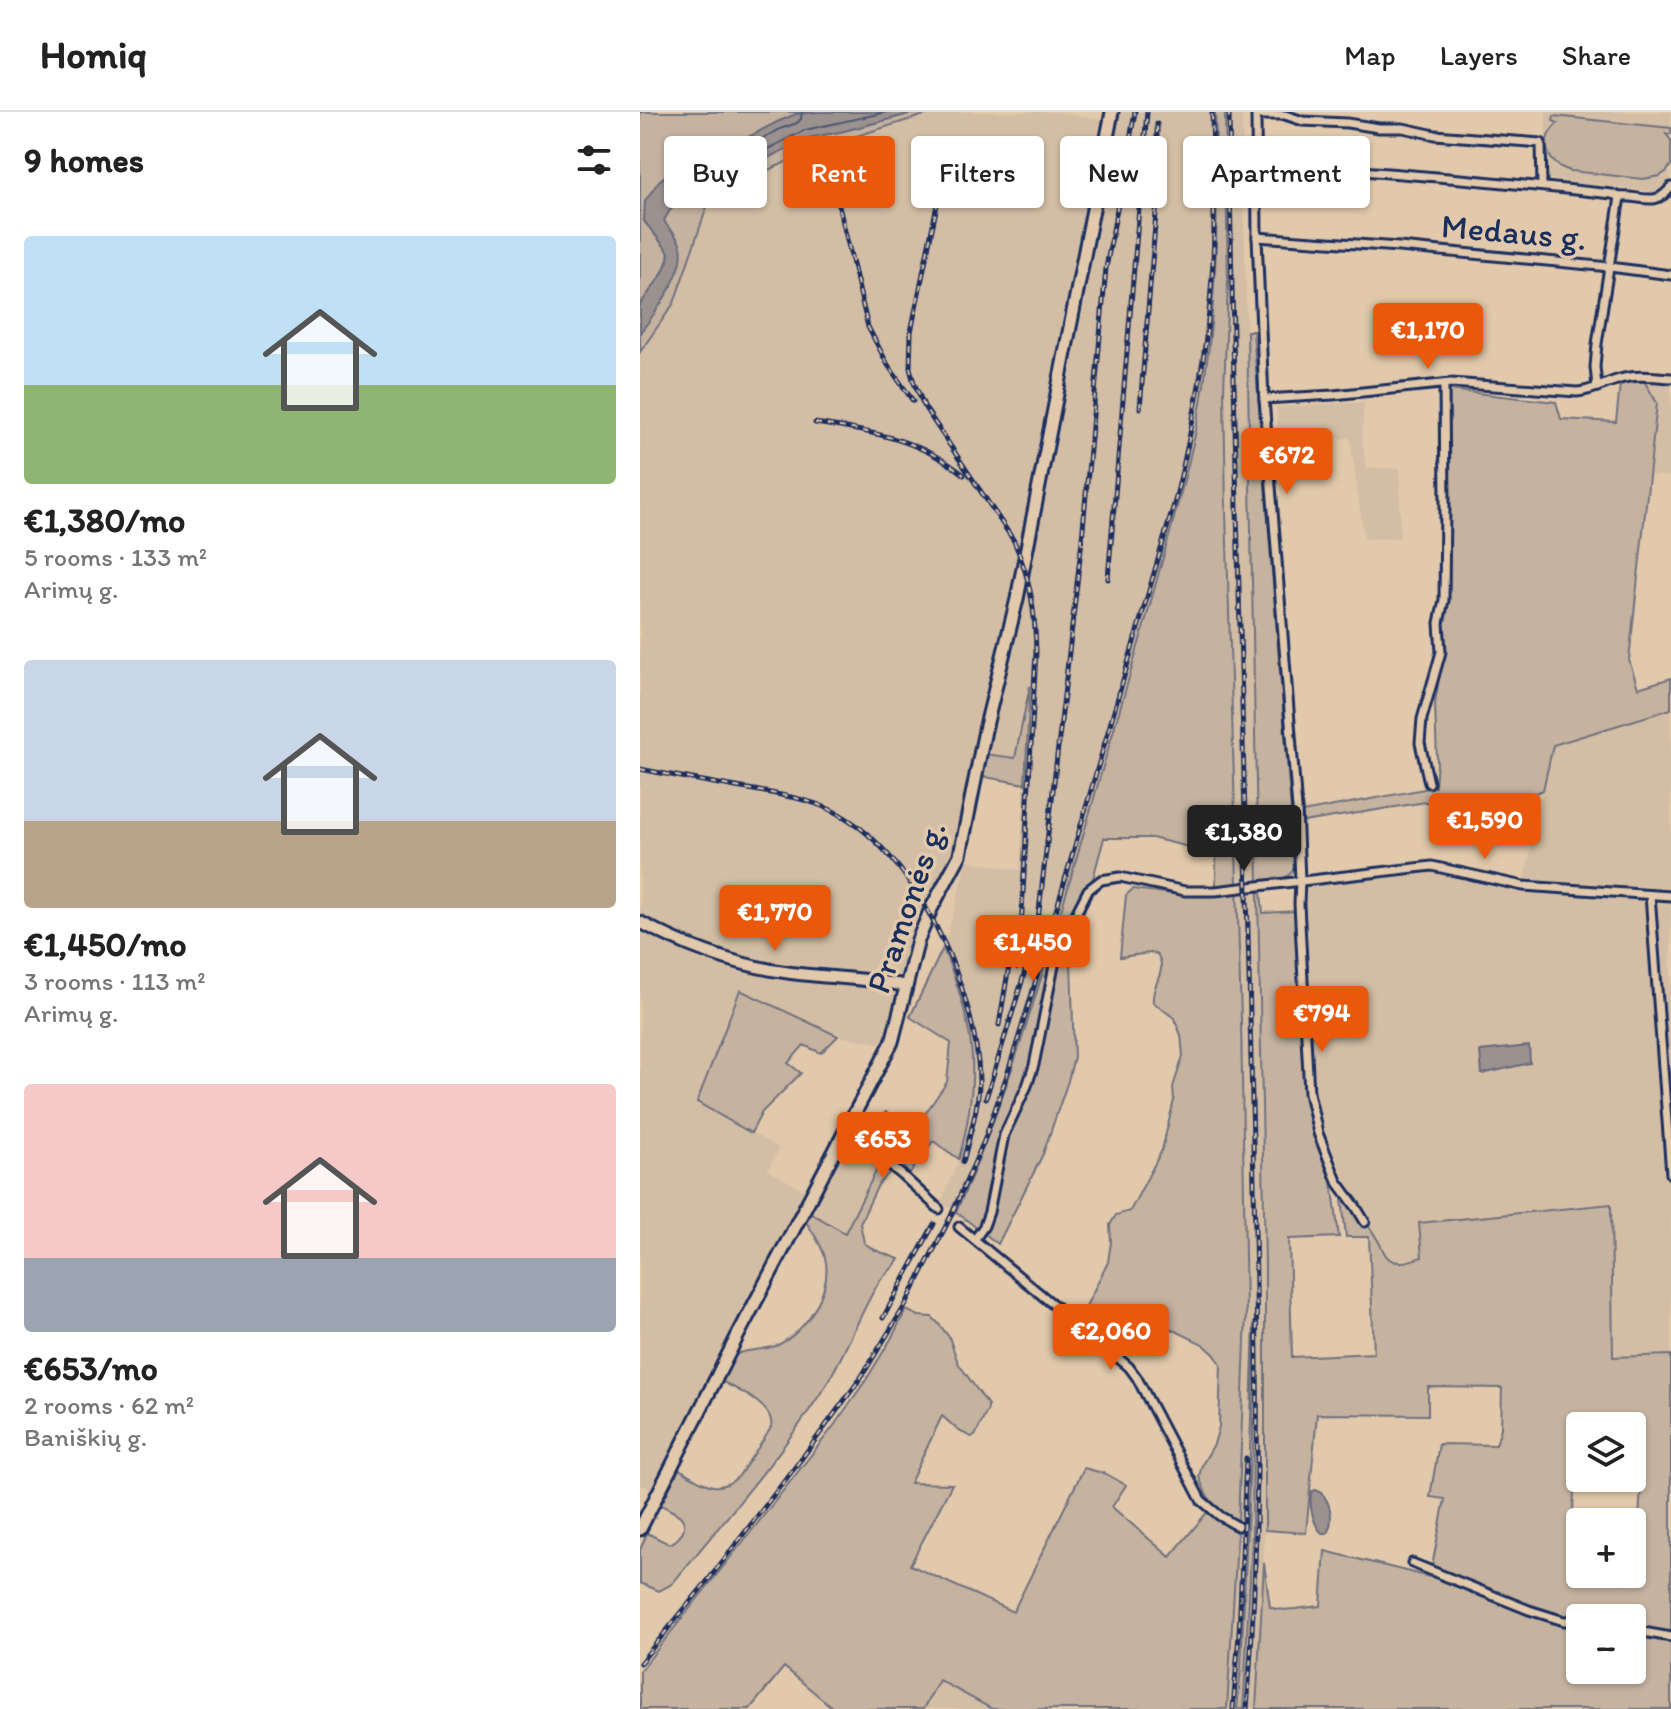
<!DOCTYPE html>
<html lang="en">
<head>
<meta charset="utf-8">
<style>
	:root { --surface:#fff; --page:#f2f2f2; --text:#222; --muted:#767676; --line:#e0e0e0; --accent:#ea580c }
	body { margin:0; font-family:Itim,sans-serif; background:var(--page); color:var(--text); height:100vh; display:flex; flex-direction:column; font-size:30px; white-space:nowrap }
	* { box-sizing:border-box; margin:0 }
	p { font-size:26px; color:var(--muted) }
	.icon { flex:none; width:44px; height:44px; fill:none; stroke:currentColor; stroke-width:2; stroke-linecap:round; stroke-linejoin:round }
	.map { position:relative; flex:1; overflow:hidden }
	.details { display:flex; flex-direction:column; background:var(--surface); width:640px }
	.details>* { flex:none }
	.banner { position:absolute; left:24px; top:24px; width:760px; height:72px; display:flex; gap:16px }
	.buttons { position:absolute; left:926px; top:1300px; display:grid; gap:16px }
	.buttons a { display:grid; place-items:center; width:80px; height:80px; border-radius:8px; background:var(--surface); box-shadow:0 2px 6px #0004; font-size:40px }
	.price { position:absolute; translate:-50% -68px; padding:0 18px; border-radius:8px; background:var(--accent); color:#fff; font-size:26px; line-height:52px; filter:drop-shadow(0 2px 4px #0008) }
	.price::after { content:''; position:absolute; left:50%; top:48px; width:24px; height:18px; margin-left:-12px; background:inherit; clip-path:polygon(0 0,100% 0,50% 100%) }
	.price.current { background:#222; color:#fff }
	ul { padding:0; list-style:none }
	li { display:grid; align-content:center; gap:16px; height:424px; padding:0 24px }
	li span { display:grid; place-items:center; height:248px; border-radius:8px; color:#555 }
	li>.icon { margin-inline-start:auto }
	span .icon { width:144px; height:144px; fill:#fffc; stroke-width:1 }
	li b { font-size:34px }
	h2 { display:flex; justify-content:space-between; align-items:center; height:96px; padding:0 24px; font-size:34px }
	.tag { padding:0 28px; border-radius:8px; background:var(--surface); box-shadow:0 2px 6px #0004; font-size:28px; line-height:72px }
	.tag.current { background:var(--accent); color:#fff }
	header { display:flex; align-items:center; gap:48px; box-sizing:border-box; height:112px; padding:0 40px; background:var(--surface); border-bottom:2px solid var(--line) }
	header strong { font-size:38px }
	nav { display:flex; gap:44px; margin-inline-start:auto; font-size:28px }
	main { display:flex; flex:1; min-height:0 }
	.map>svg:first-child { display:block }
</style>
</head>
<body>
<header>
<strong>Homiq</strong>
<nav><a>Map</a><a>Layers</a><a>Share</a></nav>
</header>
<main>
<section class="details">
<h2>9 homes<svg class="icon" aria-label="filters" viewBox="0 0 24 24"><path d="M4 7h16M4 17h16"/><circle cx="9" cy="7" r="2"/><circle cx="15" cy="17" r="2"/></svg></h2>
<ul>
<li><span style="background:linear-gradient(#bfe0f5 60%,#8fb573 0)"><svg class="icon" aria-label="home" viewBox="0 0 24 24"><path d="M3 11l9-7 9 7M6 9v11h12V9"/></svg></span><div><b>€1,380/mo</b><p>5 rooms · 133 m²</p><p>Arimų g.</p></div></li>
<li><span style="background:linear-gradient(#c9d6e8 65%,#b9a48a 0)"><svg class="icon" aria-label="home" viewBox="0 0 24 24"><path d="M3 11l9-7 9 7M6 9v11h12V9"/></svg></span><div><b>€1,450/mo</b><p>3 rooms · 113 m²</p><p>Arimų g.</p></div></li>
<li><span style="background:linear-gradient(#f6c9c9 70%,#9aa5b1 0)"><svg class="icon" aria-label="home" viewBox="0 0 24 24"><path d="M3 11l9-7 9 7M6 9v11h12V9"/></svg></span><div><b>€653/mo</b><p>2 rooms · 62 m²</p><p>Baniškių g.</p></div></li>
</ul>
</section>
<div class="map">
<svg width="1031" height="1597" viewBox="0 0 1031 1597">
	<rect width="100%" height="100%" fill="#e2c9ab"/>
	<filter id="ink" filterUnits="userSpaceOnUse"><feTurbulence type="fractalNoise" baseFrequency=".0125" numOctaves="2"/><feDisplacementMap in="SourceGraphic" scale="16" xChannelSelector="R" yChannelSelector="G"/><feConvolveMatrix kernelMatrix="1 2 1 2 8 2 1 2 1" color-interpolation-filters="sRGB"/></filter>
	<g filter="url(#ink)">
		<g fill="#d3bea5">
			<path d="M294 0H415L464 8 380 443 324 684 314 739 286 787 269 829 244 932 198 924 101 878 57 990 139 1036 128 1058 167 1080 15 1378 0 1373V240L34 191 71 83 140 53 168 39Z"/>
			<path d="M477 0H575L577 54 575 172 564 267 548 352 536 401 395 884 360 993 341 1043 316 1100 301 1090 319 1047 326 1019 332 989V944L328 908 324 892 303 836 316 793 326 748 380 758 389 581 375 646 344 642 385 471Z"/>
			<path d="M585 0H602L618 772 597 773 584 279 588 170Z"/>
			<path d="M906 0H1031L1030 68 1024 76 1014 80 906 67Z"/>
			<path d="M1003 267 1031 269V364H1010L1017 291Z"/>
			<path d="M724 290 722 325 726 355 760 357V426L724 427 710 326 640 331 636 295Z"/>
			<path d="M1031 597V1243L973 1245 971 1093 779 1111 782 1145 761 1151 751 1148 745 1143 707 1073 678 1001 672 977 666 772 780 758 790 759 882 779 912 633Z"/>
			<path d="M618 780 625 1153 624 1451 616 1597H603L612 1424 615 1307 614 1240 601 1556 597 1597H587L598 1411 605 1125 597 782Z"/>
			<path d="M215 1029 240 1051 205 1121 169 1100 205 1030Z"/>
			<path d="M299 1568 352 1597H283Z"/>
		</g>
		<g fill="#c5b3a0" stroke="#70717f" stroke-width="2" fill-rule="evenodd">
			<path d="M0 0H178C110 8 55 67 4 109L29 140C27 161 11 177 0 193Z"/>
			<path d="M277 0H294L168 39 140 53 71 83 34 191 0 240V221L32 174 34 121 26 114 24 108 40 82 49 72 81 66 107 56 167 26 204 19Z"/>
			<path d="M575 0H585L588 170 584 279 586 398 601 907 606 1202 598 1411 587 1597H352L299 1568 283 1597H194L144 1555 110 1597H0V1559L106 1426 193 1315 226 1268 251 1227 266 1198 279 1204 292 1205 298 1211 309 1225 318 1251 348 1293V1297L335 1324 331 1325 319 1319 302 1304 270 1371 312 1372 270 1453 373 1500 444 1356 466 1362 486 1373 472 1395 530 1445 574 1392 566 1382 559 1365 562 1353 574 1332 579 1315 581 1252 574 1242 563 1232 525 1214 501 1197 467 1231 440 1206 468 1150 471 1130 470 1113 476 1103 490 1099 522 1038 534 988 533 975 543 944 541 923 534 906 513 890C511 871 529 860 517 842L510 841 480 845 486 783 493 777 541 783 576 784V739L569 740 512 726H464L431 847 434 945 428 969 403 1042 358 1132 316 1100C375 969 411 831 452 693 474 615 498 538 519 460 533 410 548 359 558 308 577 206 579 103 575 0Z"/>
			<path d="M914 4 1031 16V22H1026L1031 28V53L1027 59 1020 64 1003 67 931 59C906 52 898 29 918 11L913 9Z"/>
			<path d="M607 219H613L655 750C654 769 633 769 618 772Z"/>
			<path d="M1003 267 1017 291 989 548 998 576 1031 566V597L913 633 903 678C882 686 858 698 835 693 823 690 818 687 804 687L663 710 662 700 795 675 797 650 795 591 804 535 802 513 806 483 809 278 916 290 921 307 976 310 980 272 990 268Z"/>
			<path d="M390 574 385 672 339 664 344 642 375 646Z"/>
			<path d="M618 780H621L623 801 656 799 660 902 666 985 677 1033 689 1063 693 1077 699 1125 649 1127 652 1245 734 1241 729 1125H706L702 1087 703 1086C717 1097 731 1116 740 1132 743 1137 744 1144 751 1148 761 1153 772 1148 782 1145L779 1111 971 1092 973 1245 1031 1243V1597H616L624 1451 630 1495C643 1501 666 1495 681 1494L685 1439 790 1465 805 1387 790 1385 799 1332 856 1333 861 1316 862 1276 788 1275V1303L677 1302 666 1421 625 1418V1153ZM940 1314H992V1355L1002 1358 995 1471 929 1468 935 1364 940 1342ZM940 1506H992V1558H940Z"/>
			<path d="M303 836C336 915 341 964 319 1047L293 1029 269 1063 235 1009 246 1000 276 1015 307 970 311 931 270 905Z"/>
			<path d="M100 878 198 924 181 941 164 933 148 951 161 961 122 1000 111 1021 57 990Z"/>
			<path d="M240 1051 251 1059 238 1073 220 1111 224 1131 235 1138 259 1147C253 1158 242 1163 236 1175 218 1206 205 1242 186 1273 141 1344 85 1407 32 1472L19 1479 0 1471V1438L7 1421 29 1432C40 1428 50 1414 40 1404 35 1400 27 1396 21 1393L39 1357C61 1369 76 1385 99 1364 105 1354 128 1323 131 1315 136 1294 96 1277 81 1269 85 1261 90 1247 97 1242 102 1238 127 1238 138 1233 166 1220 193 1177 185 1146 182 1132 172 1120 165 1108L169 1100 205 1121Z"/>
			<path d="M614 1209 612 1424 604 1585 603 1597H597L601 1556 609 1369Z"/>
		</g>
		<g fill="#9b9290" stroke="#686a7c" stroke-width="2">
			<path d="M178 0H277L204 19 168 26 107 56 81 66 50 72 40 82 24 108C28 119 39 123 41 135 47 158 14 203 0 221V193L22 162 28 149 29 140 4 109 5 89 19 69 34 57 99 30 137 10 156 2Z"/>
			<path d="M889 934 890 951 842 962 840 939Z"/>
			<path d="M676 1378C690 1384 695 1408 687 1421H682C673 1413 668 1390 672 1379Z"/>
		</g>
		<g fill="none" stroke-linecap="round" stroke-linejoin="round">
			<path stroke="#4e5772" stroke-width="2" d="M162 0 161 7 157 11 140 17 103 37 66 52 64 58 67 60 79 58 104 49 165 18 247 0"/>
			<g stroke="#1b2f5e" stroke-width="13">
				<g id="street">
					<path d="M616 0 617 125 624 287 657 697 660 768 659 792 669 981 678 1021 697 1069 716 1095 725 1110"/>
					<path d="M616 3H645L663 9 707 11 739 16H763L795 23 901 31 902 74"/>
					<path d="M616 52C735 59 854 69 972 82L980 85C1001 83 1016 96 1031 75"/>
					<path d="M617 125 759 135 970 155 1031 163"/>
					<path d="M957 275 955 255 957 232 980 85"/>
					<path d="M624 287 693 283 811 271 937 280C952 279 965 271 980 267 996 262 1014 265 1031 266"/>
					<path d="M789 671 780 631 782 607 801 540 799 511 804 488 805 392 804 272"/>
					<path d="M1010 783 1031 1062"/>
					<path d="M206 1018 262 1063 299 1097"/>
					<path d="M319 1115 489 1255 497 1266 561 1388 580 1404 597 1414"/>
					<path d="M335 1127 344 1114 349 1100 364 1023 387 974 394 953 417 839 448 778 461 768 480 765 545 779H575L792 754 883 774 1031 784"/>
					<path d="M772 1451 889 1498 924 1509 940 1508"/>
					<path d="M992 1518 1031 1525"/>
				</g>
			</g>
			<g stroke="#1b2f5e" stroke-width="16">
				<path id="secondary" d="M0 810C46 835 98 854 151 861 189 866 228 866 266 874"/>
			</g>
			<g stroke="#1b2f5e" stroke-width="17">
				<path id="primary" d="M0 1417 97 1225 252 930 278 828 291 797 320 743 345 618 377 487 472 0"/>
			</g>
			<use href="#street" stroke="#e2c9ab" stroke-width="7"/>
			<use href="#secondary" stroke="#e2c9ab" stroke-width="10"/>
			<use href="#primary" stroke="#e2c9ab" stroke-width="11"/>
			<g stroke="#1b2f5e" stroke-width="5">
				<g id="rail">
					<path d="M589 0C593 316 604 631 611 947 616 1164 624 1381 607 1597"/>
					<path d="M300 78 271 220 270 256 274 271 285 296 374 429C391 469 395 497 396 540L380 836 377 856"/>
					<path d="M197 86 228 215 248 253 273 289"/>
					<path d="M500 296 517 89V12"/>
					<path d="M175 311C232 320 278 326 324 363"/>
					<path d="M468 467 507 0"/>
					<path d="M0 657C36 664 72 671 108 677 136 682 166 686 191 698 275 736 340 884 339 972 338 998 329 1025 323 1050"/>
					<path d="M359 913 371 842"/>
					<path d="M346 986 392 837 398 808 442 428 466 156 495 0"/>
					<path d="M243 1206 294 1112"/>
					<path d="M0 1551 69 1467 162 1346 220 1267 266 1192 310 1106 344 1029 368 960 391 885 535 389C553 315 567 241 572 165 576 110 573 55 572 0"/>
					<path d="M593 1597 599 1523 606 1346"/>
				</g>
			</g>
			<use href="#rail" stroke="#e2c9ab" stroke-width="2" stroke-dasharray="6" stroke-linecap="butt"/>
		</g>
	</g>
	<g text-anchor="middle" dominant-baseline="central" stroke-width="7" stroke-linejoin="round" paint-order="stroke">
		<g font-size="34" fill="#1b2f5e" stroke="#e2c9ab">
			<text transform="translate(874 120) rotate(5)">Medaus g.</text>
			<text transform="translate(266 795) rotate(-71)">Pramonės g.</text>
		</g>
	</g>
</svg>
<div class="buttons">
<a><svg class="icon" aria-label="layers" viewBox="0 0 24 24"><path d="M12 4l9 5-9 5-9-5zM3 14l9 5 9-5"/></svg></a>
<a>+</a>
<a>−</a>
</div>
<b class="price" style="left:788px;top:259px">€1,170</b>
<b class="price" style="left:647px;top:384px">€672</b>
<b class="price" style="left:845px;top:749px">€1,590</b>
<b class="price current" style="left:604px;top:761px">€1,380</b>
<b class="price" style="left:135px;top:841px">€1,770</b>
<b class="price" style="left:393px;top:871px">€1,450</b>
<b class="price" style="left:682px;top:942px">€794</b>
<b class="price" style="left:243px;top:1068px">€653</b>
<b class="price" style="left:471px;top:1260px">€2,060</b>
<div class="banner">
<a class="tag">Buy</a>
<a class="tag current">Rent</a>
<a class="tag">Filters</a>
<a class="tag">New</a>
<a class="tag">Apartment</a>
</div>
</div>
</main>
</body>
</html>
